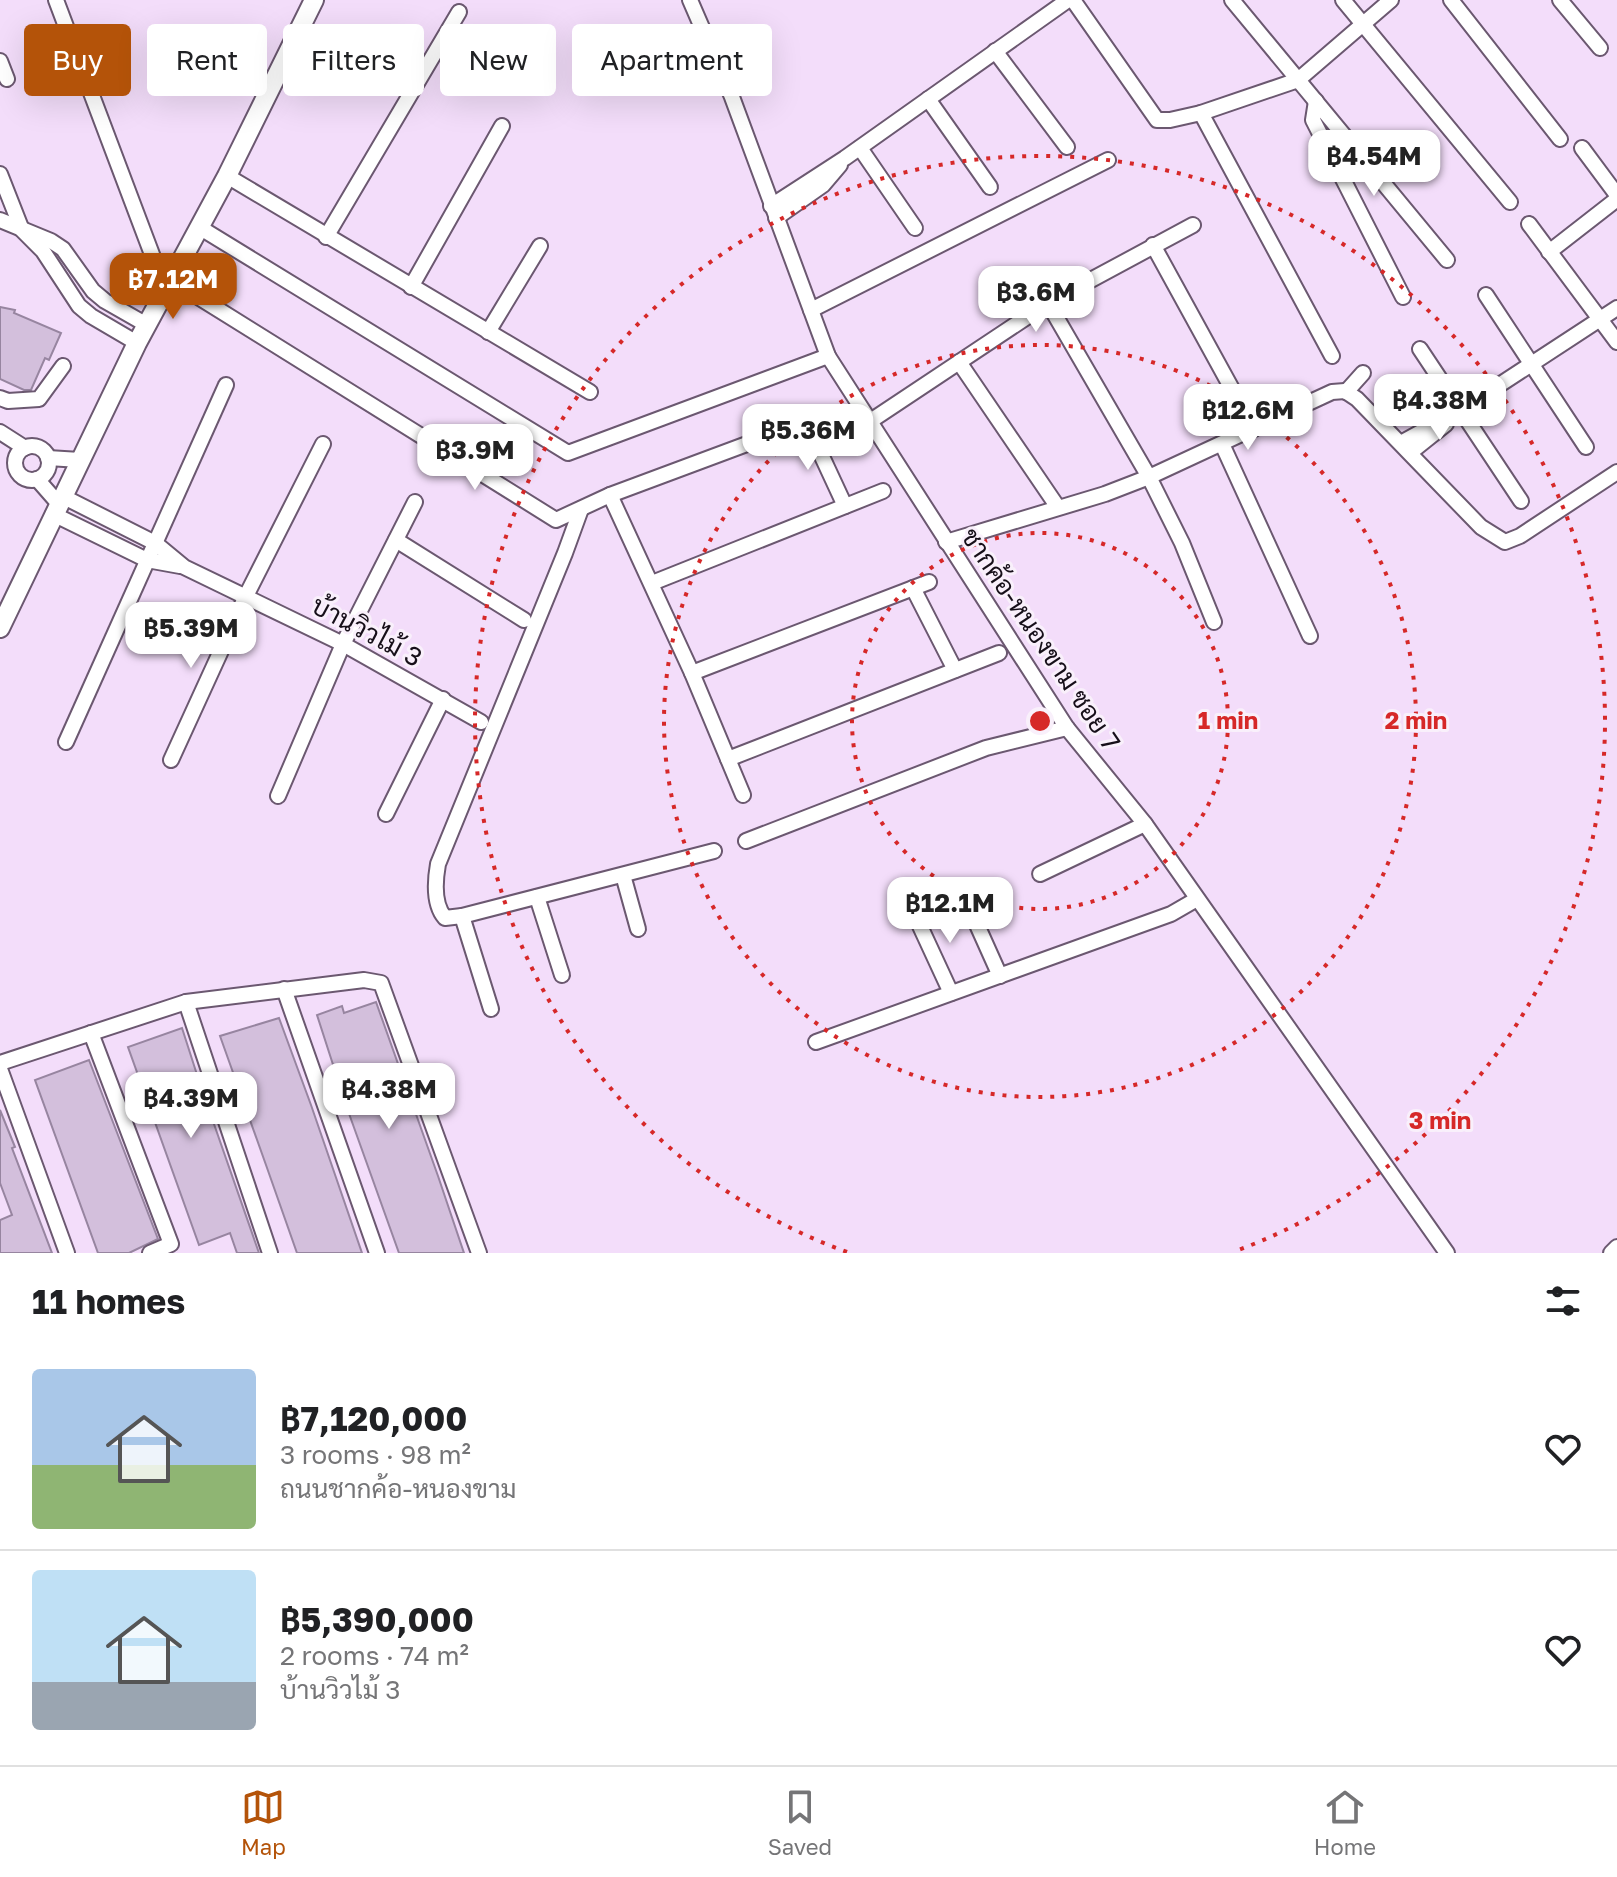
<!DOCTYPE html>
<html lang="en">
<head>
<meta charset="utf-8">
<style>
	:root { --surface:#fff; --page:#f2f2f2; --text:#202124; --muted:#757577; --line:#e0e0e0; --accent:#b45309 }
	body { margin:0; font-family:"Golos Text",Sarabun,sans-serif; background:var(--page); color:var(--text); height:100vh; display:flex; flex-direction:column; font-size:30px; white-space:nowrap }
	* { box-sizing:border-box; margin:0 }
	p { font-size:26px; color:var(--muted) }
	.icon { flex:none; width:44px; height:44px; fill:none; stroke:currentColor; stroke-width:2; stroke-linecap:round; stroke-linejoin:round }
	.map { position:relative; height:1253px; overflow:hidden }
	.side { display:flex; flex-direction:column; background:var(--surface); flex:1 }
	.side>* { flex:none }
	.top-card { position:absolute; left:24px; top:24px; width:800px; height:72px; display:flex; gap:16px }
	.price { position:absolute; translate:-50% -68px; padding:0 18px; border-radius:16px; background:#fff; color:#222; font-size:26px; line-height:52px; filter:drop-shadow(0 2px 4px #0008) }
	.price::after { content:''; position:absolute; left:50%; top:48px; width:24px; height:18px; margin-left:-12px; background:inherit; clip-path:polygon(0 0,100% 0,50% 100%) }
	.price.active { background:var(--accent); color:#fff }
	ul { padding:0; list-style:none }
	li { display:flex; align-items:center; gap:24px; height:200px; padding:0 32px }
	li+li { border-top:2px solid var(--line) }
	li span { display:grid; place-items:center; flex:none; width:224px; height:160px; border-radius:8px; color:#555 }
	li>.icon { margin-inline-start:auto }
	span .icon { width:96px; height:96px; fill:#fffc; stroke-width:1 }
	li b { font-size:34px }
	h2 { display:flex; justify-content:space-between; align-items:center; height:96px; padding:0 32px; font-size:34px }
	.chip { padding:0 28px; border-radius:8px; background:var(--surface); box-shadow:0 8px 32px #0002; font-size:28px; line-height:72px }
	.chip.active { background:var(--accent); color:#fff }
	.tabs { display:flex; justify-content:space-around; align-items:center; height:112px; border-top:2px solid var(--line); background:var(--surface); font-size:22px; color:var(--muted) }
	.tabs a { display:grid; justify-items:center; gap:4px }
	.tabs .active { color:var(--accent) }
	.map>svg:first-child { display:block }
</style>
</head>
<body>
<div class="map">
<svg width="1617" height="1253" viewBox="0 0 1617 1253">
	<rect width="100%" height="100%" fill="#f3ddfa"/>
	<g fill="#d3bfdc" stroke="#9785a0" stroke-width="2">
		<path d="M0 307 15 310 14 313 61 333 49 360 45 358 31 390H24L0 379Z"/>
		<path d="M376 1002 438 1176 464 1253H399L347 1108 317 1015 342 1006 344 1013Z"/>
		<path d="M279 1018 311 1105 362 1253H297L266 1165 220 1036Z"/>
		<path d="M182 1028 200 1084 259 1253H237L230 1233 199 1245 128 1047Z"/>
		<path d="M89 1060 158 1239 129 1253H98L35 1080Z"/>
		<path d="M0 1110 15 1147 12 1148 52 1253H0V1220L12 1215 0 1183Z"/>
	</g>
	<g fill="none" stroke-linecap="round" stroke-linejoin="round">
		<g stroke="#6b5870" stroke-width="18">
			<g id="minor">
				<path d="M56 0 156 265 171 280 556 520 610 495 806 422 845 506"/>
				<path d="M690 0 732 97 828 356 1067 728 1145 824 1447 1253"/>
				<path d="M1073 0 1157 120H1170L1201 113 1298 80 1391 0"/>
				<path d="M1232 0 1447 260"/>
				<path d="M1343 0 1510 202"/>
				<path d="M1451 0 1560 139"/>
				<path d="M1560 0 1600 48"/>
				<path d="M995 51 1067 147"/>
				<path d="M0 61 7 79"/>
				<path d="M928 99 990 187"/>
				<path d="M1316 101 1313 120 1403 297"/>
				<path d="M1201 113 1332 356"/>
				<path d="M860 148 915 228"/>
				<path d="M1582 148 1617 195"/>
				<path d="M0 174 22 230 43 251 79 306 91 316 137 343"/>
				<path d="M227 176 590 392"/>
				<path d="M771 206 845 158 1068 0"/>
				<path d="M776 218 823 185 840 165"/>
				<path d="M0 220 51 241 63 249 93 291 105 301 147 325"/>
				<path d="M1529 224 1617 342"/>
				<path d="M199 227 568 453 828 356"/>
				<path d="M326 237 459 12"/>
				<path d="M1153 245 1254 429"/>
				<path d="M1549 252 1617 199"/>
				<path d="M411 287 502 126"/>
				<path d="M1486 295 1586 447"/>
				<path d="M1048 303 1149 477 1182 543 1214 622"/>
				<path d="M811 310 1108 160"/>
				<path d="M488 332 540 246"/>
				<path d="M1420 349 1521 501"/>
				<path d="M959 362 1057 506"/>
				<path d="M1346 392 1363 373"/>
				<path d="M0 398 8 401 39 399 63 366"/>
				<path d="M869 422 1048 303 1193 225"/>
				<path d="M0 432 25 448"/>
				<path d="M1401 443 1461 410 1617 308"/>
				<path d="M1222 444 1310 636"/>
				<circle cx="32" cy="463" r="17"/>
				<path d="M1411 452 1446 424"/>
				<path d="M48 458 80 460"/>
				<path d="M37 479 58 503"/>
				<path d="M610 495 692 673 743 795"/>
				<path d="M62 496 155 543 184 567 343 644 481 722"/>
				<path d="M581 509 565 553 438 864C435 881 433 904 445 918L462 916 714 851"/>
				<path d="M53 514 147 560 180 566"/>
				<path d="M396 540 524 620"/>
				<path d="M946 542 1105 494 1149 477 1332 392 1345 391 1357 399 1481 527 1505 542 1520 536 1617 472"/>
				<path d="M652 583 883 491"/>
				<path d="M913 588 955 670"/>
				<path d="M692 673 929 582"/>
				<path d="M66 742 226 385"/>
				<path d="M728 759 999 653"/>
				<path d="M171 760 246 596 323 444"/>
				<path d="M278 796 343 644 415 502"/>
				<path d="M386 814 443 699"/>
				<path d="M746 841 986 748 1067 728"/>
				<path d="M1040 874 1145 824"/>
				<path d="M623 875 638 929"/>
				<path d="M961 889 1000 976"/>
				<path d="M537 897 562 975"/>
				<path d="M914 913 951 993"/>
				<path d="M462 916 491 1009"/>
				<path d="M284 989 377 1253"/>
				<path d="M186 1002 270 1253"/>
				<path d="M91 1033 171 1244 150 1253"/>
				<path d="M816 1042 1171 914 1197 899"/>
				<path d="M0 1063 186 1002 364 980 381 983 479 1253"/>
				<path d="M0 1069 67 1253"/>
				<path d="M1611 1253 1617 1247"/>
			</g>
		</g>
		<g stroke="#6b5870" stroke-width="22">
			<path id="tertiary" d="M0 628 137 343 227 176 314 0"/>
		</g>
		<use href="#minor" stroke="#fff" stroke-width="14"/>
		<use href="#tertiary" stroke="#fff" stroke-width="18"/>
	</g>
	<g fill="none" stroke="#d62828" stroke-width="4" stroke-dasharray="4 8">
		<circle cx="1040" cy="721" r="188"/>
		<circle cx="1040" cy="721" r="376"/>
		<path d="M847 1252A565 565 0 1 1 1233 1252"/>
	</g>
	<g text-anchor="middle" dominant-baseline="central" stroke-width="6" stroke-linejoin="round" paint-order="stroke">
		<g font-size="26" fill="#160f19" stroke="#f9f0fb">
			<text transform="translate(367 631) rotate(28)">บ้านวิวไม้ 3</text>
			<text transform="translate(1041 639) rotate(56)">ชากค้อ-หนองขาม ซอย 7</text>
		</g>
	</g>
	<circle cx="1040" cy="721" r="12" fill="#d62828" stroke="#f9f0fb" stroke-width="4"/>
	<g font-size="24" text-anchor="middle" font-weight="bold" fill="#d62828" stroke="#f9f0fb" stroke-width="6" stroke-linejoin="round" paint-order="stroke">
		<text x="1228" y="729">1 min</text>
		<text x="1416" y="729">2 min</text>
		<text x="1440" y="1129">3 min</text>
	</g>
</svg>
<b class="price" style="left:1374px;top:198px">฿4.54M</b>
<b class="price active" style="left:173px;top:321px">฿7.12M</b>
<b class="price" style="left:1036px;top:334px">฿3.6M</b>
<b class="price" style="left:1440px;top:442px">฿4.38M</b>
<b class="price" style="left:1248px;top:452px">฿12.6M</b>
<b class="price" style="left:808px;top:472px">฿5.36M</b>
<b class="price" style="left:475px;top:492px">฿3.9M</b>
<b class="price" style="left:191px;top:670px">฿5.39M</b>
<b class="price" style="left:950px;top:945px">฿12.1M</b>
<b class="price" style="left:389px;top:1131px">฿4.38M</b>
<b class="price" style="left:191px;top:1140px">฿4.39M</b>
<div class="top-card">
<a class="chip active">Buy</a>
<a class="chip">Rent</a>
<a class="chip">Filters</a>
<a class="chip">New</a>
<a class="chip">Apartment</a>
</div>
</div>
<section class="side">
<h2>11 homes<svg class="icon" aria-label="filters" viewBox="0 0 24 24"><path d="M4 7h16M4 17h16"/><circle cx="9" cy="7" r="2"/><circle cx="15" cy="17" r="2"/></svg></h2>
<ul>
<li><span style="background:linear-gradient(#a9c7e8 60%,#8fb573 0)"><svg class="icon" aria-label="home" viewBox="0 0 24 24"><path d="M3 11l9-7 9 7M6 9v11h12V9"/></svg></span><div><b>฿7,120,000</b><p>3 rooms · 98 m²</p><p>ถนนชากค้อ-หนองขาม</p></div><svg class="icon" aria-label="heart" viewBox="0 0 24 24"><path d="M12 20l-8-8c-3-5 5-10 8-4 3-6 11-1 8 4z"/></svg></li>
<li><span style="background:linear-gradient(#bfe0f5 70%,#9aa5b1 0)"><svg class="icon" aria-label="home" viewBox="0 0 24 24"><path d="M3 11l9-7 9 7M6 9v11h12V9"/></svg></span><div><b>฿5,390,000</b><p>2 rooms · 74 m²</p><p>บ้านวิวไม้ 3</p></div><svg class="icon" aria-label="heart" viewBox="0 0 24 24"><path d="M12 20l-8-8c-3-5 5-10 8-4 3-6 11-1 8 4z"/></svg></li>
</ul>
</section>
<nav class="tabs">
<a class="active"><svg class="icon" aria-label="map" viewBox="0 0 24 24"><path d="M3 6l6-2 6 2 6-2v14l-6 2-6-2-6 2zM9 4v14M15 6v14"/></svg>Map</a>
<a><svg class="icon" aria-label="saved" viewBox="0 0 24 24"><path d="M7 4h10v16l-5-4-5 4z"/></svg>Saved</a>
<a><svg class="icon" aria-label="home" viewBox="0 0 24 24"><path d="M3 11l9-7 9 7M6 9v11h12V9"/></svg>Home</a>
</nav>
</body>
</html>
